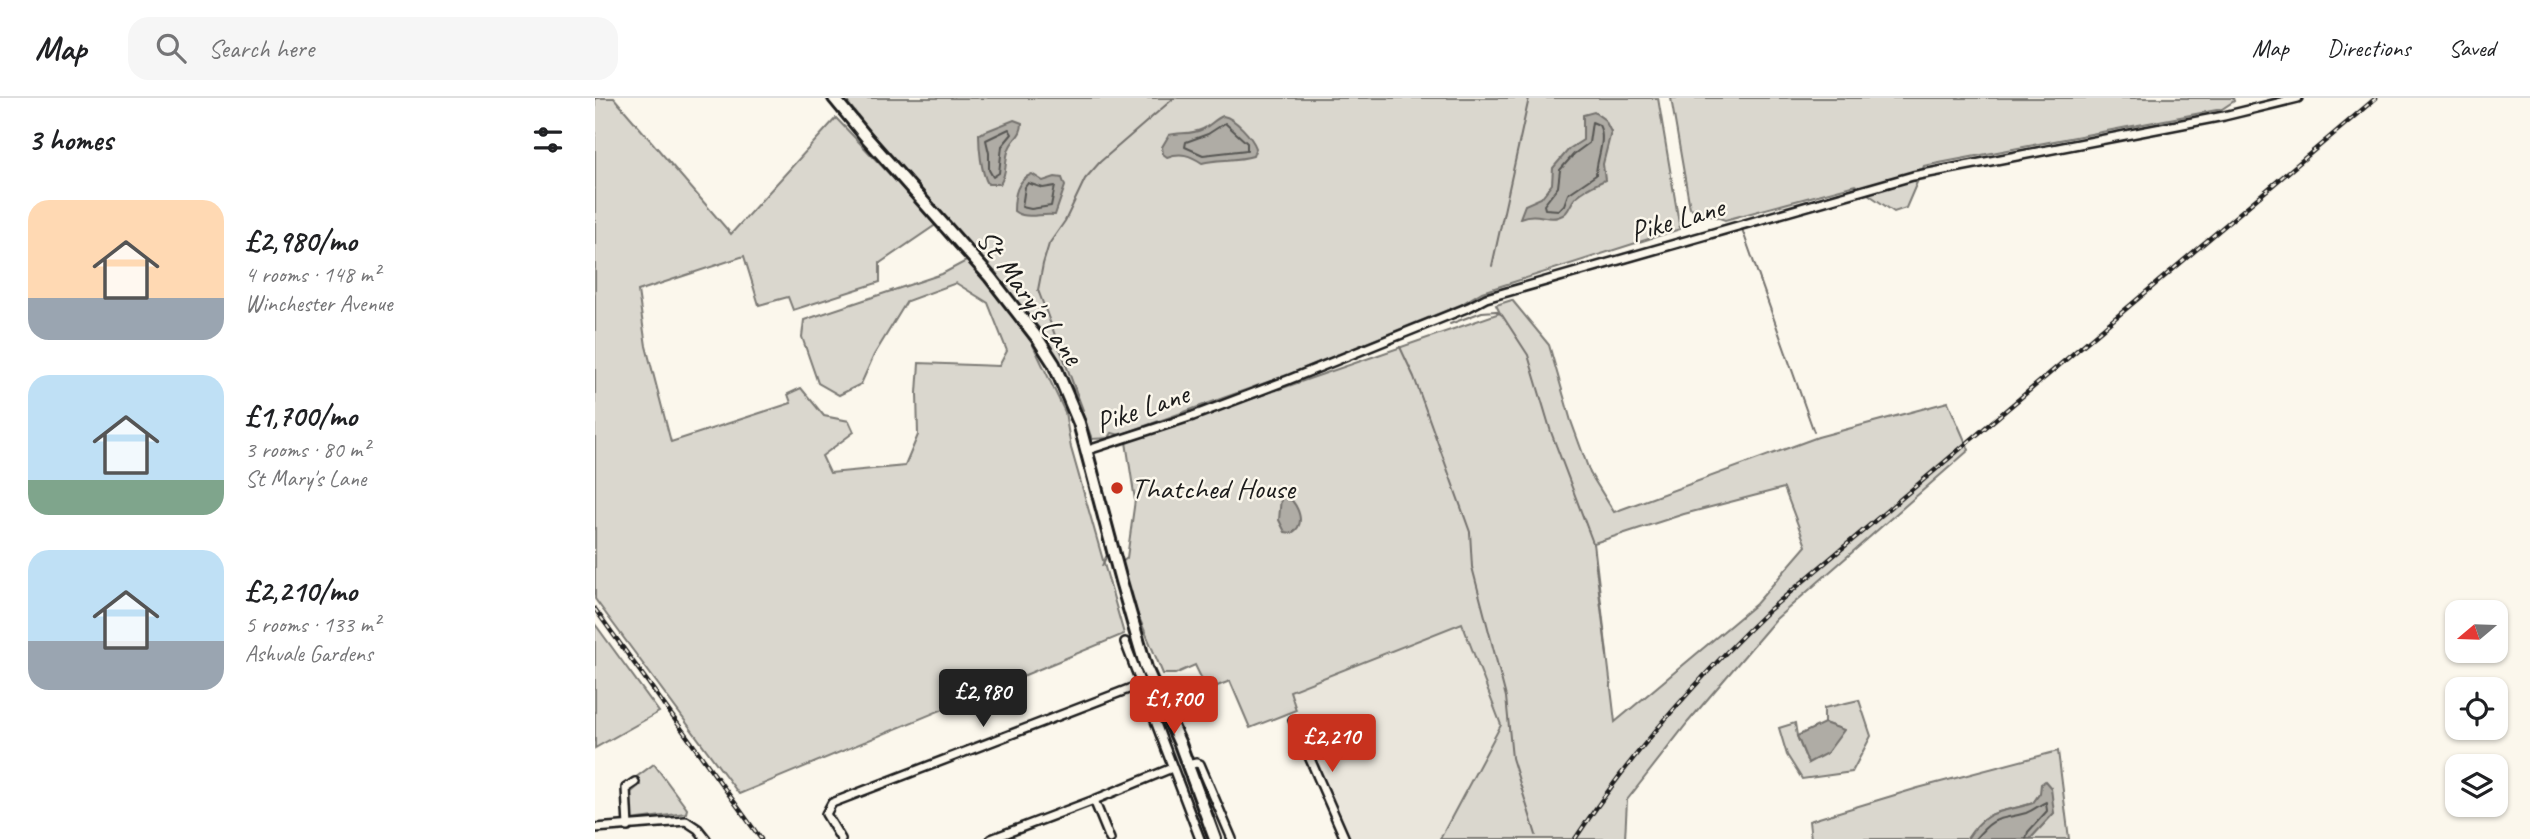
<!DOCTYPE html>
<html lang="en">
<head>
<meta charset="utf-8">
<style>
	:root { --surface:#fff; --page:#f6f6f6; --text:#202124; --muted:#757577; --line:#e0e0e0; --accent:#c8321e }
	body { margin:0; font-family:Caveat,sans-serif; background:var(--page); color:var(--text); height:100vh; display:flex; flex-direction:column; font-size:26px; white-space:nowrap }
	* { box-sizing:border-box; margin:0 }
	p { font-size:23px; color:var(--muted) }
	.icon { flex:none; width:38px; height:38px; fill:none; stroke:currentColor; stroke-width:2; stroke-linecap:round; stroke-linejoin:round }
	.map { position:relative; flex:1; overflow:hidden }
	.side { display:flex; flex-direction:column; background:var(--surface); width:595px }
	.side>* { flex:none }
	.needle { width:46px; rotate:251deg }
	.controls { position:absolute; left:1850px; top:502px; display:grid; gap:14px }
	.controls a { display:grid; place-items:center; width:63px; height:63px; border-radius:14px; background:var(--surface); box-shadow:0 2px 5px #0004; font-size:35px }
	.price { position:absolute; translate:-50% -60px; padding:0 16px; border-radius:7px; background:var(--accent); color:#fff; font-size:23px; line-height:46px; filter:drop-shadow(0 2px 4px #0008) }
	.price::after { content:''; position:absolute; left:50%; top:42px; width:21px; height:16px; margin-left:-10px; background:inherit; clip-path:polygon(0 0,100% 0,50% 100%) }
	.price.active { background:#222; color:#fff }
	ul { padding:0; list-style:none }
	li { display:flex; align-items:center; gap:21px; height:175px; padding:0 28px }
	li span { display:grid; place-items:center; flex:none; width:196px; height:140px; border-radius:21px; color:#555 }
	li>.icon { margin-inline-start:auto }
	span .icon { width:84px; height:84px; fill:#fffc; stroke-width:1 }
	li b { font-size:30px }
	h2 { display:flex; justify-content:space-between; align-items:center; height:84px; padding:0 28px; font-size:30px }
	header { display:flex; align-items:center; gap:42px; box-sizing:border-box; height:98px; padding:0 35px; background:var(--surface); border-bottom:2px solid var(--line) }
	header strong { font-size:33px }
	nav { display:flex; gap:38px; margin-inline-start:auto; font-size:24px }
	.search { width:490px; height:63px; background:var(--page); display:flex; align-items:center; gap:18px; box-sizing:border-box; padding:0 24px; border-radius:21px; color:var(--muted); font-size:26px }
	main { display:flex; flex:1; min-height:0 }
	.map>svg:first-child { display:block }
</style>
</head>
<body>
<header>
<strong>Map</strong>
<div class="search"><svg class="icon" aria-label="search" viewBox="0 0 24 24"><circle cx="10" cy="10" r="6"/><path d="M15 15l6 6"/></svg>Search here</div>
<nav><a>Map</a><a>Directions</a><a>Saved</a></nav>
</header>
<main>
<section class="side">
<h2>3 homes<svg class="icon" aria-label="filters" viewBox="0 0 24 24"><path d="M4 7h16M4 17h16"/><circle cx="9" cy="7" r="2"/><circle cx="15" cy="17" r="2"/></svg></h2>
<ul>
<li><span style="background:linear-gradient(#ffd9b3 70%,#9aa5b1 0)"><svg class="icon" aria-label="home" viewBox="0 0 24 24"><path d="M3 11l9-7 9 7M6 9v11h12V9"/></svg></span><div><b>£2,980/mo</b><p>4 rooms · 148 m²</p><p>Winchester Avenue</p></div></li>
<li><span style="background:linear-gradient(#bfe0f5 75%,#7fa58c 0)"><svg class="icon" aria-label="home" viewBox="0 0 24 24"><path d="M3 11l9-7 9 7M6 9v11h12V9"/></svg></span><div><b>£1,700/mo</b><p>3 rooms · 80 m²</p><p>St Mary's Lane</p></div></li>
<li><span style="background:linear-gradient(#bfe0f5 65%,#9aa5b1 0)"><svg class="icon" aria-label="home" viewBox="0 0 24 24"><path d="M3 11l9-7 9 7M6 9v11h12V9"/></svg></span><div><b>£2,210/mo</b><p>5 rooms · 133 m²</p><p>Ashvale Gardens</p></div></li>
</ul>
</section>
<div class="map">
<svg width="1935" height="741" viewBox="0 0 1935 741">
	<rect width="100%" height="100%" fill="#fbf7ec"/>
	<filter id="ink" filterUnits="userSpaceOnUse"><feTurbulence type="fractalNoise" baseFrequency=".0143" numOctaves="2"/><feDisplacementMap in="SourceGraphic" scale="14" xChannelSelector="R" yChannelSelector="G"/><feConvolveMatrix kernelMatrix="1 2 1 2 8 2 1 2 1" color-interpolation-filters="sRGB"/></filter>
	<g filter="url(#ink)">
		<path fill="#eae6dc" d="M867 525 906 627 892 656 845 741H755L709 632 714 629 710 620 705 621 694 593Z"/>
		<g fill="#dad7ce" stroke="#7b7a75" stroke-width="2" fill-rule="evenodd">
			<path d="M0 0H19L136 136 241 20 342 126 285 165V184L198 212 193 199 164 207 149 158 43 193 51 248 76 344 196 305 193 296 206 290 229 318 254 323 259 334 227 358 235 375 310 368 323 337 322 295 324 265 404 268 412 253 393 205 361 185 312 203 279 257 266 286 244 297 223 285 207 239 209 222 347 176 373 162 428 226 470 314 476 350 529 536 144 696 0 501Z"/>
			<path d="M249 0H1063L1085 131 887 194 865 207 692 277 525 337 517 335 514 340 497 341 479 293 449 236 293 55Z"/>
			<path d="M1076 0H1638L1639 3 1627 11 1329 68 1311 110 1299 114 1260 87 1130 122 1095 110Z"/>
			<path d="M917 202 954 247 976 323 995 375 1019 414 1223 339 1353 304 1374 352 1181 521 1093 624 1032 702 1030 741H845L906 627 867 525 695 593 701 612 655 630 635 583 612 592 600 567 580 576H568L534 496 525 466 532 460 540 402 531 344 905 215 901 207ZM1189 390 1211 448 1161 506 1020 624 999 445 1089 416Z"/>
			<path d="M0 526 64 614 0 650Z"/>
			<path d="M546 576H549L590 666 617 741H610Z"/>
			<path d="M1264 602 1276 638 1257 674 1207 681 1192 657 1184 630 1200 625 1202 638 1213 665 1248 632 1229 625V610Z"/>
			<path d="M1463 653 1474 741H1435L1459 715 1445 695 1438 705C1407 716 1393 708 1372 741H1216L1214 723 1323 690Z"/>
			<path d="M59 666 92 711 91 715 36 722 34 696 45 687 40 680Z"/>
		</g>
		<g fill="#afaca5" stroke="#74726e" stroke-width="2">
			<path d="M999 14 1010 22 1016 34 1008 66 1010 82C999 87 989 91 981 99 974 106 975 116 963 119 951 123 943 113 925 120L930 107 946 100 957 86 958 70 974 51 988 42V17Z"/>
			<path d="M628 18C640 20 657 39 661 50L658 58C641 63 624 61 607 65 595 57 586 54 572 59L568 56 567 49 574 37C586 34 596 37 608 31 616 27 620 21 628 18Z"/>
			<path d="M419 22 427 25C427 38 418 40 414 51 409 63 413 74 405 86H393C386 74 384 50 384 36Z"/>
			<path d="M437 76 448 83 460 79 467 80 470 88 460 117C446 115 430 122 419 113 419 97 422 82 437 76Z"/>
			<path d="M693 398C703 408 712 426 697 435L690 434 684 422 686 399Z"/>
			<path d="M1229 625 1249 632 1232 655 1213 665 1202 638Z"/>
			<path d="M1450 683 1456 690 1459 715 1435 741H1372C1393 708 1407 716 1438 705L1445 695 1446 686Z"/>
		</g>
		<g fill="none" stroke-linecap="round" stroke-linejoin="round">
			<g stroke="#575653" stroke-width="2">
				<path d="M997 24 1004 27C1012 42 1001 61 1001 77L973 96 969 107 964 112 950 111 949 107 963 89 965 72 979 56 994 45Z"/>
				<path d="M630 25 652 45V52L608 57 590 49 591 44 613 36Z"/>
				<path d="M414 31 417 36 407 48 404 75 398 79 394 72V55L391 42Z"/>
				<path d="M433 85 448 90 460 88 456 108 436 111 427 109 430 89Z"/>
				<path d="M1380 741C1401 716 1403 723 1431 715 1439 712 1444 707 1451 704L1452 713 1433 734 1431 741"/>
			</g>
			<g stroke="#74726e" stroke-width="2">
				<path d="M1147 131 1219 334"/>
				<path d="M897 168 934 0"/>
				<path d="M855 226 887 214 901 213 907 217 933 257 956 334 998 445 1012 558"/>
				<path d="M805 249 819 279 875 434 877 469 911 599 917 660 941 737"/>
				<path d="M488 312 443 192 448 166 454 146 470 123 490 81 505 64 579 0"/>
				<path d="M488 362 512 457 507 468"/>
			</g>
			<g stroke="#1c1c1c" stroke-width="12">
				<g id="minor">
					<path d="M493 352 598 318 693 282 874 209 891 200 1318 78 1629 18 1703 0"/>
					<path d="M530 544 605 741"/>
					<path d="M698 622 750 741"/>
					<path d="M593 667 601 665 605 666 637 741"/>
					<path d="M499 702 515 741"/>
					<path d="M33 729 31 690 40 684"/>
					<path d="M0 730 91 723 103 731 111 741"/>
					<path d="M246 741 231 716 237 705 544 587"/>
					<path d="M396 741 499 702 577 670"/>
				</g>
			</g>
			<g stroke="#1c1c1c" stroke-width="16">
				<path id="secondary" d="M239 0 272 40 395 179 443 241 459 266 484 325 526 483 551 570 585 646 620 741"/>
			</g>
			<use href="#minor" stroke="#fbf7ec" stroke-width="7"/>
			<use href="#secondary" stroke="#fbf7ec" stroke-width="10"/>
			<g stroke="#1c1c1c" stroke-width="4.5">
				<g id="rail">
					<path d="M0 511 166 741"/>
					<path d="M980 741C1035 657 1101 582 1173 513L1781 0"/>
				</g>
			</g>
			<use href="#rail" stroke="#fbf7ec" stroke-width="2" stroke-dasharray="5" stroke-linecap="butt"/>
		</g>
	</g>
	<circle fill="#c8321e" stroke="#fbf7ec" stroke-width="2.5" cx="522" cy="390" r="7"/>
	<g text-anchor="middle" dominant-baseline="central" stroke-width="5" stroke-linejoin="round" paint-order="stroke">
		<g font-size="30" fill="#1c1c1c" stroke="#fbf7ec">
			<text transform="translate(1082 121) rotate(-16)">Pike Lane</text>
			<text transform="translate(435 199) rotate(54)">St Mary's Lane</text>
			<text transform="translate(547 310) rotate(-19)">Pike Lane</text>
		</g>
		<g font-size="30" fill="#1c1c1c" stroke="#fbf7ec" text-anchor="start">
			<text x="536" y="390">Thatched House</text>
		</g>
	</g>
</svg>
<div class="controls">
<a><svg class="needle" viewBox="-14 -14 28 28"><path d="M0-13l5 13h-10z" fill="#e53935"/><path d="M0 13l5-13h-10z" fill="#757577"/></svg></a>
<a><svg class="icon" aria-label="locate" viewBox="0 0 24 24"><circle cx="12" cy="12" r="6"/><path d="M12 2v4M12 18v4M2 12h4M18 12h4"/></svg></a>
<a><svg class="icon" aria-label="layers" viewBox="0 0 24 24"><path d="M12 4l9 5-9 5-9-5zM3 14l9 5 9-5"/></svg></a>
</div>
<b class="price active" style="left:388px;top:631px">£2,980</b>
<b class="price" style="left:579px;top:638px">£1,700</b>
<b class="price" style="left:737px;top:676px">£2,210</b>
</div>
</main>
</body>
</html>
